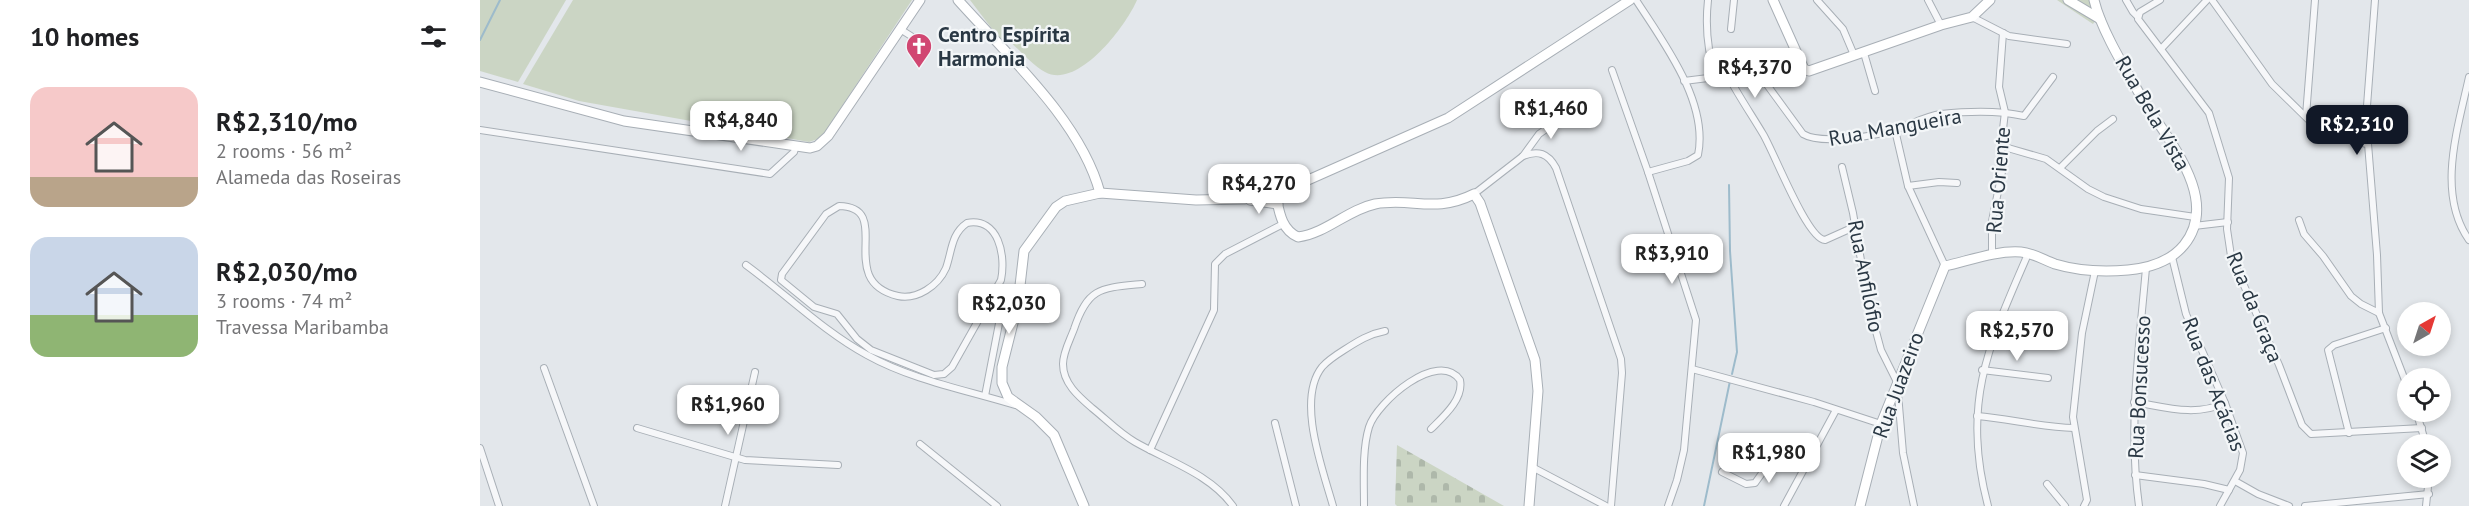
<!DOCTYPE html>
<html lang="en">
<head>
<meta charset="utf-8">
<style>
	:root { --surface:#fff; --page:#f2f2f2; --text:#202124; --muted:#757577; --accent:#111827 }
	body { margin:0; font-family:"PT Sans",sans-serif; background:var(--page); color:var(--text); height:100vh; display:flex; flex-direction:column; font-size:22px; white-space:nowrap }
	* { box-sizing:border-box; margin:0 }
	p { font-size:20px; color:var(--muted) }
	.icon { flex:none; width:33px; height:33px; fill:none; stroke:currentColor; stroke-width:2; stroke-linecap:round; stroke-linejoin:round }
	.map { position:relative; flex:1; overflow:hidden }
	.side { display:flex; flex-direction:column; background:var(--surface); width:480px }
	.side>* { flex:none }
	.needle { width:39px; rotate:39deg }
	.tools { position:absolute; left:1917px; top:302px; display:grid; gap:12px }
	.tools a { display:grid; place-items:center; width:54px; height:54px; border-radius:50%; background:var(--surface); box-shadow:0 3px 9px #0003; font-size:30px }
	.price { position:absolute; translate:-50% -51px; padding:0 14px; border-radius:12px; background:#fff; color:#222; font-size:20px; line-height:39px; filter:drop-shadow(0 2px 3px #0008) }
	.price::after { content:''; position:absolute; left:50%; top:36px; width:18px; height:14px; margin-left:-9px; background:inherit; clip-path:polygon(0 0,100% 0,50% 100%) }
	.price.selected { background:var(--accent); color:#fff }
	ul { padding:0; list-style:none }
	li { display:flex; align-items:center; gap:18px; height:150px; padding:0 30px }
	li span { display:grid; place-items:center; flex:none; width:168px; height:120px; border-radius:18px; color:#555 }
	li>.icon { margin-inline-start:auto }
	span .icon { width:72px; height:72px; fill:#fffc; stroke-width:1 }
	li b { font-size:26px }
	h2 { display:flex; justify-content:space-between; align-items:center; height:72px; padding:0 30px; font-size:26px }
	main { display:flex; flex:1; min-height:0 }
	.map>svg:first-child { display:block }
</style>
</head>
<body>
<main>
<section class="side">
<h2>10 homes<svg class="icon" aria-label="filters" viewBox="0 0 24 24"><path d="M4 7h16M4 17h16"/><circle cx="9" cy="7" r="2"/><circle cx="15" cy="17" r="2"/></svg></h2>
<ul>
<li><span style="background:linear-gradient(#f6c9c9 75%,#b9a48a 0)"><svg class="icon" aria-label="home" viewBox="0 0 24 24"><path d="M3 11l9-7 9 7M6 9v11h12V9"/></svg></span><div><b>R$2,310/mo</b><p>2 rooms · 56 m²</p><p>Alameda das Roseiras</p></div></li>
<li><span style="background:linear-gradient(#c9d6e8 65%,#8fb573 0)"><svg class="icon" aria-label="home" viewBox="0 0 24 24"><path d="M3 11l9-7 9 7M6 9v11h12V9"/></svg></span><div><b>R$2,030/mo</b><p>3 rooms · 74 m²</p><p>Travessa Maribamba</p></div></li>
</ul>
</section>
<div class="map">
<svg width="1989" height="506" viewBox="0 0 1989 506">
	<defs>
		<pattern id="cemetery-stones" width="16" height="16" patternUnits="userSpaceOnUse" patternTransform="scale(1.5)"><rect width="16" height="16" fill="#cbd5c4"/><path d="M2 7V4a2 2 0 0 1 4 0v3zM10 15v-3a2 2 0 0 1 4 0v3z" fill="#aeb8aa"/></pattern>
	</defs>
	<rect width="100%" height="100%" fill="#e3e7eb"/>
	<g fill="#cbd5c4">
		<path d="M0 0H86L38 82 0 71Z"/>
		<path d="M93 0H432L341 138 329 142 99 101 43 84Z"/>
		<path d="M490 0H657C646 26 598 90 565 72 552 65 540 50 529 41L522 42Z"/>
		<path d="M1577 0H1614L1619 15 1613 24Z"/>
	</g>
	<path fill="url(#cemetery-stones)" d="M917 445 1024 506H917L915 504Z"/>
	<g fill="none" stroke-linecap="round" stroke-linejoin="round">
		<g stroke="#9dbbcb" stroke-width="2">
			<path d="M0 40 20 0"/>
			<path d="M1249 185 1250 251 1257 352 1252 374"/>
			<path d="M1224 506 1250 381"/>
		</g>
		<g stroke="#a8afb6" stroke-width="8">
			<g id="street">
				<path d="M1156 0C1183 42 1229 102 1218 155L1208 161 1168 172"/>
				<path d="M1228 0C1225 28 1227 51 1236 77"/>
				<path d="M1337 0 1363 29 1374 55"/>
				<path d="M1448 0 1461 25"/>
				<path d="M1646 0 1653 12 1658 17"/>
				<path d="M1680 0 1660 12 1658 19 1729 113 1749 178 1747 229 1751 256 1799 365 1822 425 1831 434 1942 428"/>
				<path d="M1732 0 1792 84 1843 134 1887 144"/>
				<path d="M1895 0 1886 119 1897 255 1899 313 1928 388"/>
				<path d="M1492 17 1529 36 1587 44"/>
				<path d="M420 29 431 36"/>
				<path d="M1251 29 1254 0"/>
				<path d="M1681 49 1727 0"/>
				<path d="M1384 53 1395 91"/>
				<path d="M1132 70 1168 172 1216 320 1204 450 1197 480 1188 506"/>
				<path d="M1247 74C1258 95 1271 114 1283 134 1294 152 1327 239 1345 240L1374 227"/>
				<path d="M1989 77C1978 128 1956 193 1989 240"/>
				<path d="M1204 81 1236 77 1274 67 1323 134C1341 145 1397 136 1417 129 1432 124 1446 116 1461 114 1488 111 1518 110 1544 116L1573 77"/>
				<path d="M1826 116 1835 0"/>
				<path d="M0 130 290 174 314 152 316 146"/>
				<path d="M1415 130 1428 186 1465 266"/>
				<path d="M1521 146 1566 159 1608 189 1624 197 1661 209 1715 217"/>
				<path d="M1043 156C1058 150 1068 153 1076 168L1141 359 1142 373 1131 506"/>
				<path d="M1362 167 1373 213 1388 302 1401 350 1417 382 1423 453 1434 506"/>
				<path d="M1580 168 1617 131 1633 119"/>
				<path d="M1428 186 1459 182 1477 183"/>
				<path d="M994 194 1043 156 1059 134 1089 113"/>
				<path d="M359 206C416 207 353 281 418 296 437 300 458 286 466 268 472 251 471 234 487 223 519 217 526 256 521 280L472 367 464 374 454 375 391 350 377 339 357 314 334 307 301 280 302 274 346 214Z"/>
				<path d="M1819 220 1824 234 1843 256 1871 296 1881 304 1899 313"/>
				<path d="M1714 226 1748 222"/>
				<path d="M1512 255V221L1522 172 1521 146 1525 112 1519 87 1523 33"/>
				<path d="M1692 257 1706 314 1745 403 1763 453 1760 470 1740 506"/>
				<path d="M266 265C307 295 343 331 387 355 432 380 486 390 535 405"/>
				<path d="M662 284C621 288 608 287 594 329 590 340 583 352 583 364 583 383 598 396 612 408 626 419 639 433 655 442 688 461 730 474 753 506"/>
				<path d="M64 368 114 506"/>
				<path d="M1212 369 1334 402 1401 424"/>
				<path d="M1502 370 1568 378"/>
				<path d="M505 396 521 313 520 298 516 291"/>
				<path d="M1654 402C1685 407 1715 417 1745 403"/>
				<path d="M1936 411 1946 444"/>
				<path d="M1497 416C1530 419 1561 427 1594 428"/>
				<path d="M795 423 816 506"/>
				<path d="M157 428 265 460 358 465"/>
				<path d="M1869 433 1848 350 1854 345 1906 328"/>
				<path d="M440 444 517 506"/>
				<path d="M0 448 19 506"/>
				<path d="M670 450 734 310 735 264 745 254 803 224"/>
				<path d="M1052 467 1126 506"/>
				<path d="M1242 472 1266 484 1275 483 1307 438 1335 448"/>
				<path d="M1655 475 1724 484 1749 490"/>
				<path d="M1755 481 1778 494 1809 506"/>
				<path d="M1567 484 1585 506"/>
				<path d="M245 506 275 372"/>
				<path d="M853 506C843 470 816 400 842 367 848 360 856 355 864 350 878 341 889 334 905 331"/>
				<path d="M884 506C884 481 882 450 889 427 897 402 958 349 980 380 984 399 963 417 951 429"/>
				<path d="M1304 506 1356 410"/>
				<path d="M1508 506C1481 404 1508 346 1548 254"/>
				<path d="M1604 506 1607 500 1593 417 1602 333 1615 271"/>
				<path d="M1659 506C1648 427 1659 347 1666 268"/>
				<path d="M1825 506 1949 494"/>
				<path d="M1946 506 1949 477"/>
			</g>
		</g>
		<g stroke="#a8afb6" stroke-width="11">
			<g id="secondary">
				<path d="M478 0C527 55 601 121 620 193"/>
				<path d="M1293 0 1324 69 1329 71 1461 25 1492 17 1510 0"/>
				<path d="M1588 0 1620 19"/>
				<path d="M0 82 144 121 330 148 337 146 348 136 440 0"/>
				<path d="M795 192C799 209 800 229 818 237 847 233 867 210 895 204 932 197 954 214 994 194L1000 203 1055 360 1058 391 1049 506"/>
				<path d="M770 200 798 204"/>
				<path d="M604 506 574 435 556 417 528 397 522 383V367L538 303 544 251 576 207 585 201 620 193 716 200 765 199 810 188 968 118 1150 0"/>
				<path d="M1380 506 1401 424 1465 266C1488 261 1517 250 1541 252 1553 253 1564 260 1575 264 1598 271 1624 272 1648 270 1669 268 1690 262 1704 245 1742 198 1685 137 1662 98 1646 70 1621 30 1614 0"/>
			</g>
		</g>
		<use href="#street" stroke="#f6f7f9" stroke-width="6"/>
		<use href="#secondary" stroke="#fff" stroke-width="9"/>
	</g>
	<defs>
		<g id="church-pin" transform="scale(1.35)"><path d="M0 17L-7.5 6A9.5 9.5 0 1 1 7.5 6Z" fill="#d14772" stroke="#f3f6f8"/><path d="M-1.2-6h2.4v3.5h3.3v2.4h-3.3V6h-2.4V-.1h-3.3v-2.4h3.3Z" fill="#fff"/></g>
	</defs>
	<g fill-rule="evenodd">
		<use href="#church-pin" x="439" y="46"/>
	</g>
	<g text-anchor="middle" dominant-baseline="central" stroke-width="4.5" stroke-linejoin="round" paint-order="stroke">
		<g font-size="21" font-weight="bold" fill="#2a3844" stroke="#f3f6f8" text-anchor="start">
			<text x="458" y="34">Centro Espírita<tspan x="458" dy="24">Harmonia</tspan></text>
		</g>
		<g font-size="21" fill="#2a3844" stroke="#f3f6f8">
			<text transform="translate(1673 113) rotate(60)">Rua Bela Vista</text>
			<text transform="translate(1415 127) rotate(-10)">Rua Mangueira</text>
			<text transform="translate(1518 180) rotate(-85)">Rua Oriente</text>
			<text transform="translate(1386 276) rotate(79)">Rua Anfilófio</text>
			<text transform="translate(1775 307) rotate(68)">Rua da Graça</text>
			<text transform="translate(1734 384) rotate(69)">Rua das Acácias</text>
			<text transform="translate(1418 385) rotate(-70)">Rua Juazeiro</text>
			<text transform="translate(1659 387) rotate(-87)">Rua Bonsucesso</text>
		</g>
	</g>
</svg>
<div class="tools">
<a><svg class="needle" viewBox="-14 -14 28 28"><path d="M0-13l5 13h-10z" fill="#e53935"/><path d="M0 13l5-13h-10z" fill="#757577"/></svg></a>
<a><svg class="icon" aria-label="locate" viewBox="0 0 24 24"><circle cx="12" cy="12" r="6"/><path d="M12 2v4M12 18v4M2 12h4M18 12h4"/></svg></a>
<a><svg class="icon" aria-label="layers" viewBox="0 0 24 24"><path d="M12 4l9 5-9 5-9-5zM3 14l9 5 9-5"/></svg></a>
</div>
<b class="price" style="left:1275px;top:99px">R$4,370</b>
<b class="price" style="left:1071px;top:140px">R$1,460</b>
<b class="price" style="left:261px;top:152px">R$4,840</b>
<b class="price selected" style="left:1877px;top:156px">R$2,310</b>
<b class="price" style="left:779px;top:215px">R$4,270</b>
<b class="price" style="left:1192px;top:285px">R$3,910</b>
<b class="price" style="left:529px;top:335px">R$2,030</b>
<b class="price" style="left:1537px;top:362px">R$2,570</b>
<b class="price" style="left:248px;top:436px">R$1,960</b>
<b class="price" style="left:1289px;top:484px">R$1,980</b>
</div>
</main>
</body>
</html>
